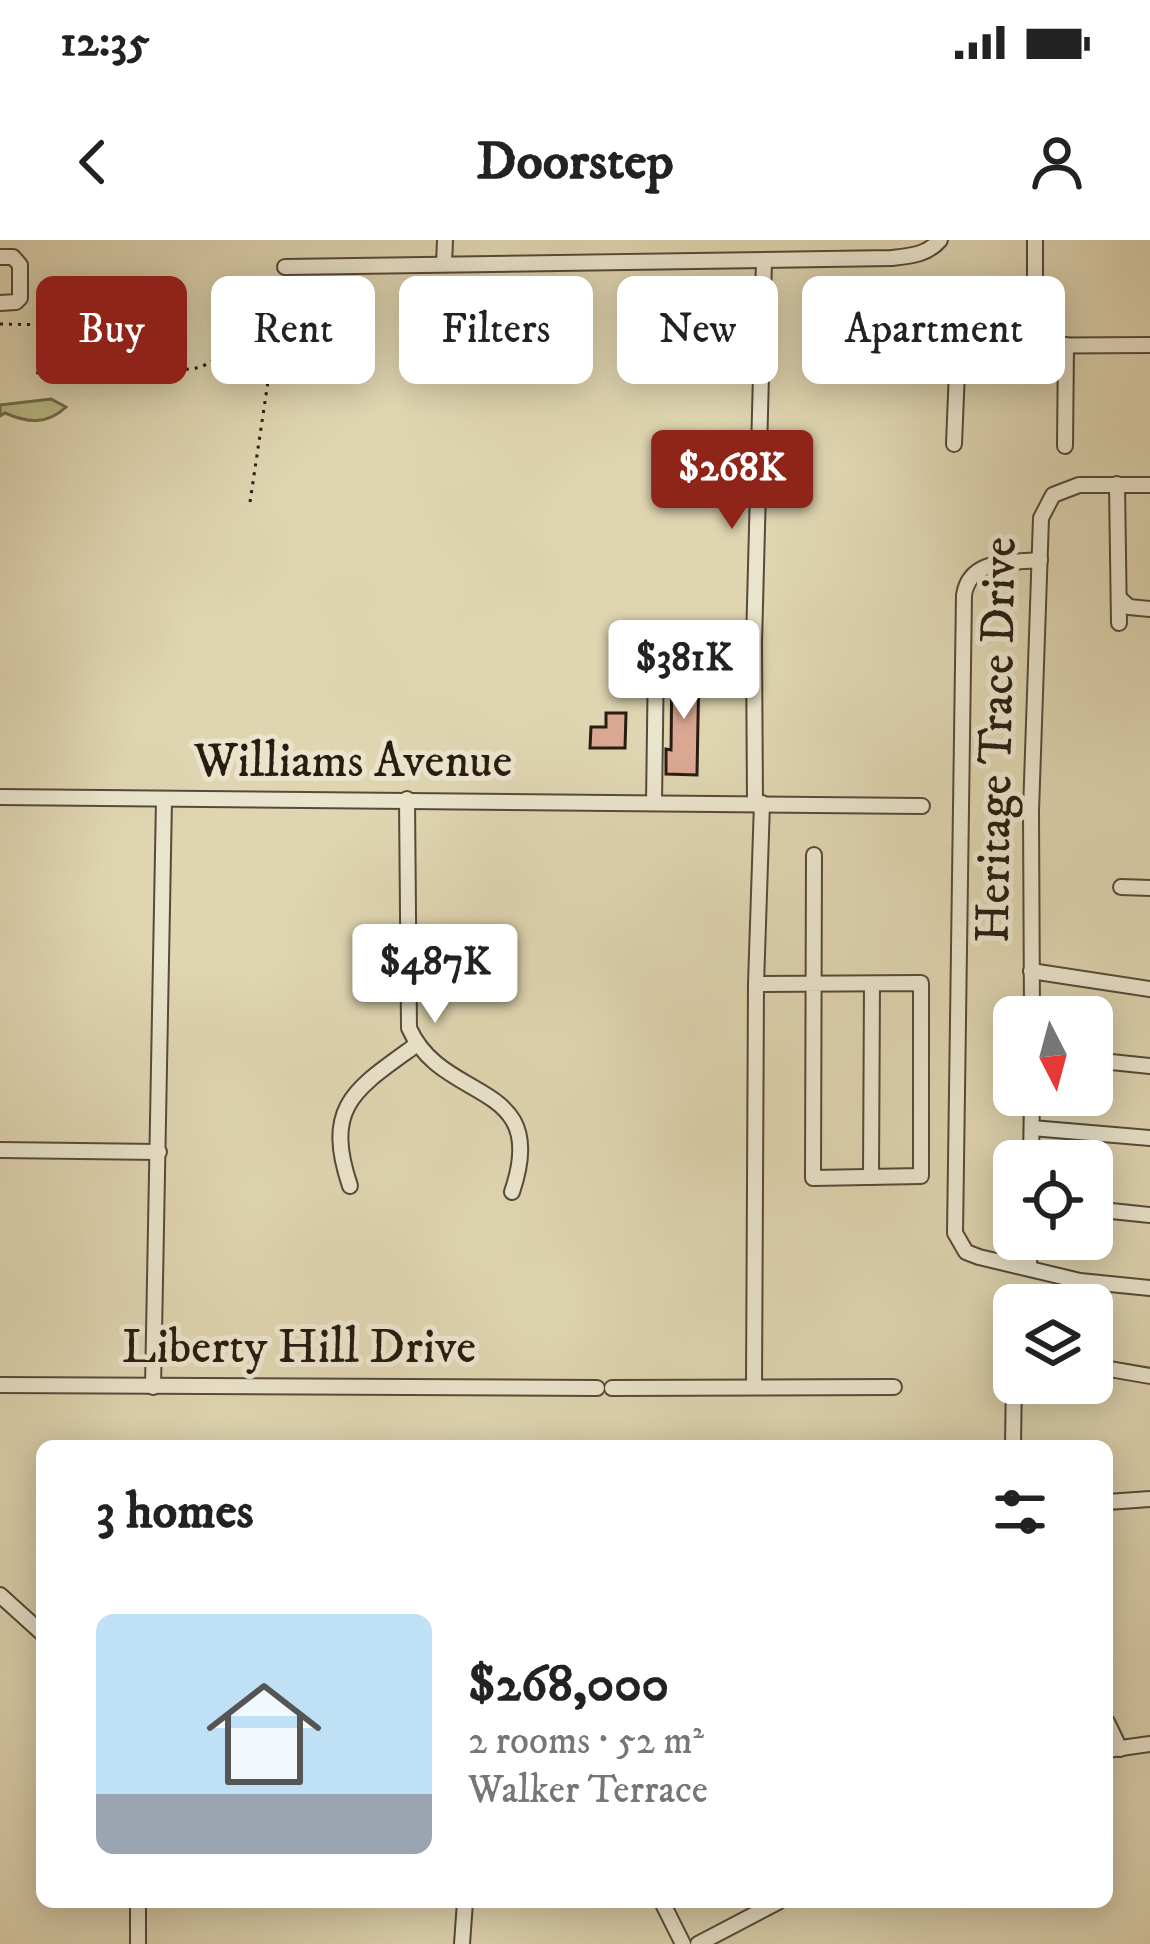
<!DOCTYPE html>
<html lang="en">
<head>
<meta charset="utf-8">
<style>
	:root { --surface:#fff; --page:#f2f2f2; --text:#222; --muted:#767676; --accent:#8f2418 }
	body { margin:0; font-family:"IM FELL DW Pica",serif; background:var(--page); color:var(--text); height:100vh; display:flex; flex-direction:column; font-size:45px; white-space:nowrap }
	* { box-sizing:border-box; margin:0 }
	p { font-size:39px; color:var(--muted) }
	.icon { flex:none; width:66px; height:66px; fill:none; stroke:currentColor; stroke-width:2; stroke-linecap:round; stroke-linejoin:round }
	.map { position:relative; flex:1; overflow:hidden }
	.drawer { position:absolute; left:36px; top:1200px; width:1077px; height:468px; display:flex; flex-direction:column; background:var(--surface); border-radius:18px; box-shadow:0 6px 30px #0003 }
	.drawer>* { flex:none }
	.guide { position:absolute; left:36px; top:36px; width:1080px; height:108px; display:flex; gap:24px }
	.needle { width:78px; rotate:174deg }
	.buttons { position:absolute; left:993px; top:756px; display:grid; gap:24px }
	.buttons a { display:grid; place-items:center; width:120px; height:120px; border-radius:18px; background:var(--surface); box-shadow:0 6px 30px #0003; font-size:60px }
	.price { position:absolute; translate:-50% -102px; padding:0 27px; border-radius:12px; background:#fff; color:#222; font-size:39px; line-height:78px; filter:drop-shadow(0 3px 6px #0008) }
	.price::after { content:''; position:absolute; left:50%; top:72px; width:36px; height:27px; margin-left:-18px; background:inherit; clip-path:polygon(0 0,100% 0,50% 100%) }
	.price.on { background:var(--accent); color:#fff }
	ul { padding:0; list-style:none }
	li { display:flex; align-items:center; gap:36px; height:300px; padding:0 60px }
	li span { display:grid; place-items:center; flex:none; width:336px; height:240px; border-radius:18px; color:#555 }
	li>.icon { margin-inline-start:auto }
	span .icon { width:144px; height:144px; fill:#fffc; stroke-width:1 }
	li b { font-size:51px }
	h2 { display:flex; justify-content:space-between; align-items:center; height:144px; padding:0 60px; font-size:51px }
	.chip { padding:0 42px; border-radius:18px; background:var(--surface); box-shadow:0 6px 30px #0003; font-size:42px; line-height:108px }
	.chip.on { background:var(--accent); color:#fff }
	.status { display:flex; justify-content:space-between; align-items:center; height:84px; padding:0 60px; background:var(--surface); direction:ltr }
	.status svg { height:33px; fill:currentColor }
	header { display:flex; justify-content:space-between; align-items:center; height:156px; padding:0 60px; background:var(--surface); font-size:54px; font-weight:700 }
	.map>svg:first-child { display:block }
</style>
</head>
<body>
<div class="status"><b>12:35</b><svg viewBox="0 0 49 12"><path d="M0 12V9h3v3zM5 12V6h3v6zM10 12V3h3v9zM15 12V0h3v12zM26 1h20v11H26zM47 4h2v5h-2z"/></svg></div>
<header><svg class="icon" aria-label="back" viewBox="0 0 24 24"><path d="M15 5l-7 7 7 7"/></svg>Doorstep<svg class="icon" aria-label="person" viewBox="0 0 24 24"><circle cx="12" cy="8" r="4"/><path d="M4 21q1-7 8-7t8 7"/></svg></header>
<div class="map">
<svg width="1150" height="1704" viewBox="0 0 1150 1704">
	<rect width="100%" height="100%" fill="#dfd5b1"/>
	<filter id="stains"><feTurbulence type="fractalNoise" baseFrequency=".00167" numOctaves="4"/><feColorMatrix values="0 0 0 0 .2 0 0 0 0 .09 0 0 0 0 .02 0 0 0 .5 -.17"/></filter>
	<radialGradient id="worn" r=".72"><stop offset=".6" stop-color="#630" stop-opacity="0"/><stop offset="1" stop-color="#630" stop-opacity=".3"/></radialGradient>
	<path fill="#babb86" stroke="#726c4c" stroke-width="3" d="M51 159 66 167C47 185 28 183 5 173L0 176V165Z"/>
	<g fill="#daa892" stroke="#291c11" stroke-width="3">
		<path d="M672 426H699L697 535 666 534V509L671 510Z"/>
		<path d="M606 473H626L625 508H590L591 487H606Z"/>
	</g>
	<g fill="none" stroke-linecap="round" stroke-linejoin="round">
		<g stroke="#564a39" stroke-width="18">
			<g id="minor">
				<path d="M1035 0V105"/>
				<path d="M0 17H13L20 25V58L16 62 0 63"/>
				<path d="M444 24 445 0"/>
				<path d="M285 27 891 18C910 16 927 15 940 0"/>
				<path d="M954 204 958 106 1150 105"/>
				<path d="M1065 206 1066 105"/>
				<path d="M1117 244 1119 383"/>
				<path d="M1040 320C1010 323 970 318 964 355L955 993 966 1012 979 1017 1080 1041 1150 1048"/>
				<path d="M1119 358 1129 367 1150 369"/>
				<path d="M0 557 922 566"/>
				<path d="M407 559 409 788C443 865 551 838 512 952"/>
				<path d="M654 563 656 417 660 414 754 416"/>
				<path d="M755 563 754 403 764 20"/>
				<path d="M1121 647 1150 648"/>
				<path d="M1031 731 1150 749"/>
				<path d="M756 744 921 743V936L813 938 814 615"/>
				<path d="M1032 777 1031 571 1041 278 1053 255 1079 245H1150"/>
				<path d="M1092 820 1150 826"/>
				<path d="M1032 888 1150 898"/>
				<path d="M0 910 159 912"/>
				<path d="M1031 921 1032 855"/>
				<path d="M871 937 872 744"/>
				<path d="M350 946C323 866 355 849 416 805"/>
				<path d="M1092 969 1150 975"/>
				<path d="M1029 1026 1030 999"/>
				<path d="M1092 1126 1150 1136"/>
				<path d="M0 1145 597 1148"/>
				<path d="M754 1146 756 744 762 563"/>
				<path d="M153 1147 164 560"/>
				<path d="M612 1148 894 1147"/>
				<path d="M1013 1206 1014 1136"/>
				<path d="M1107 1262 1150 1259"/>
				<path d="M0 1355 42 1393"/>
				<path d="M1107 1482 1120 1509"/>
				<path d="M1107 1510 1150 1504"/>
				<path d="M662 1662 683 1704"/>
				<path d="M138 1704V1662"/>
				<path d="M462 1704 465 1662"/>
				<path d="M698 1704 778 1662"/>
			</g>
		</g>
		<g stroke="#291c11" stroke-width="3" stroke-dasharray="3 6" stroke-linecap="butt">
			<path d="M0 84 50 85 48 134 32 132"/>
			<path d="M51 121C80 123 183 136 203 126 241 106 232 84 279 73"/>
			<path d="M250 262 283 41"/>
		</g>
		<use href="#minor" stroke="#eae4cc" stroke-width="14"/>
	</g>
	<g text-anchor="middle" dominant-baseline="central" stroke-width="10" stroke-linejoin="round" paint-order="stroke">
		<g font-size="48" fill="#291c11" stroke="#eae4cc">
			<text transform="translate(997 500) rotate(-89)">Heritage Trace Drive</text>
			<text x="353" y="522">Williams Avenue</text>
			<text x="299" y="1108">Liberty Hill Drive</text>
		</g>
	</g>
	<rect width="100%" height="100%" filter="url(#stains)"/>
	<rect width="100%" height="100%" fill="url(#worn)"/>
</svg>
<div class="buttons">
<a><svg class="needle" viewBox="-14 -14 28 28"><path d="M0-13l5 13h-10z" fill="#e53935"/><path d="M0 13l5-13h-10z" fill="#767676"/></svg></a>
<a><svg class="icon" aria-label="locate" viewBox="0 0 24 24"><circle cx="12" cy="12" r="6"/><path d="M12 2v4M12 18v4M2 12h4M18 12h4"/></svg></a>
<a><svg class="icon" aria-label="layers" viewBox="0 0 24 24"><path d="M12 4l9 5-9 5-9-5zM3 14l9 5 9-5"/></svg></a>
</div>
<b class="price on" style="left:732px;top:292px">$268K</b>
<b class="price" style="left:684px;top:482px">$381K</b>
<b class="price" style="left:435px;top:786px">$487K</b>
<div class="guide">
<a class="chip on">Buy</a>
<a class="chip">Rent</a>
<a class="chip">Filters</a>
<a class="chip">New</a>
<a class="chip">Apartment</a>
</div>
<section class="drawer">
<h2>3 homes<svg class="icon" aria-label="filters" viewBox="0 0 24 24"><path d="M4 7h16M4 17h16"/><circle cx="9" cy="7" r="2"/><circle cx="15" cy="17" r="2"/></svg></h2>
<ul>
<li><span style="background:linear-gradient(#bfe0f5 75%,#9aa5b1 0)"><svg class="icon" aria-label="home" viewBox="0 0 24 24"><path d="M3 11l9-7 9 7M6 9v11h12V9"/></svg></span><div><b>$268,000</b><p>2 rooms · 52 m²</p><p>Walker Terrace</p></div></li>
</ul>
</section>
</div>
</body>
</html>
